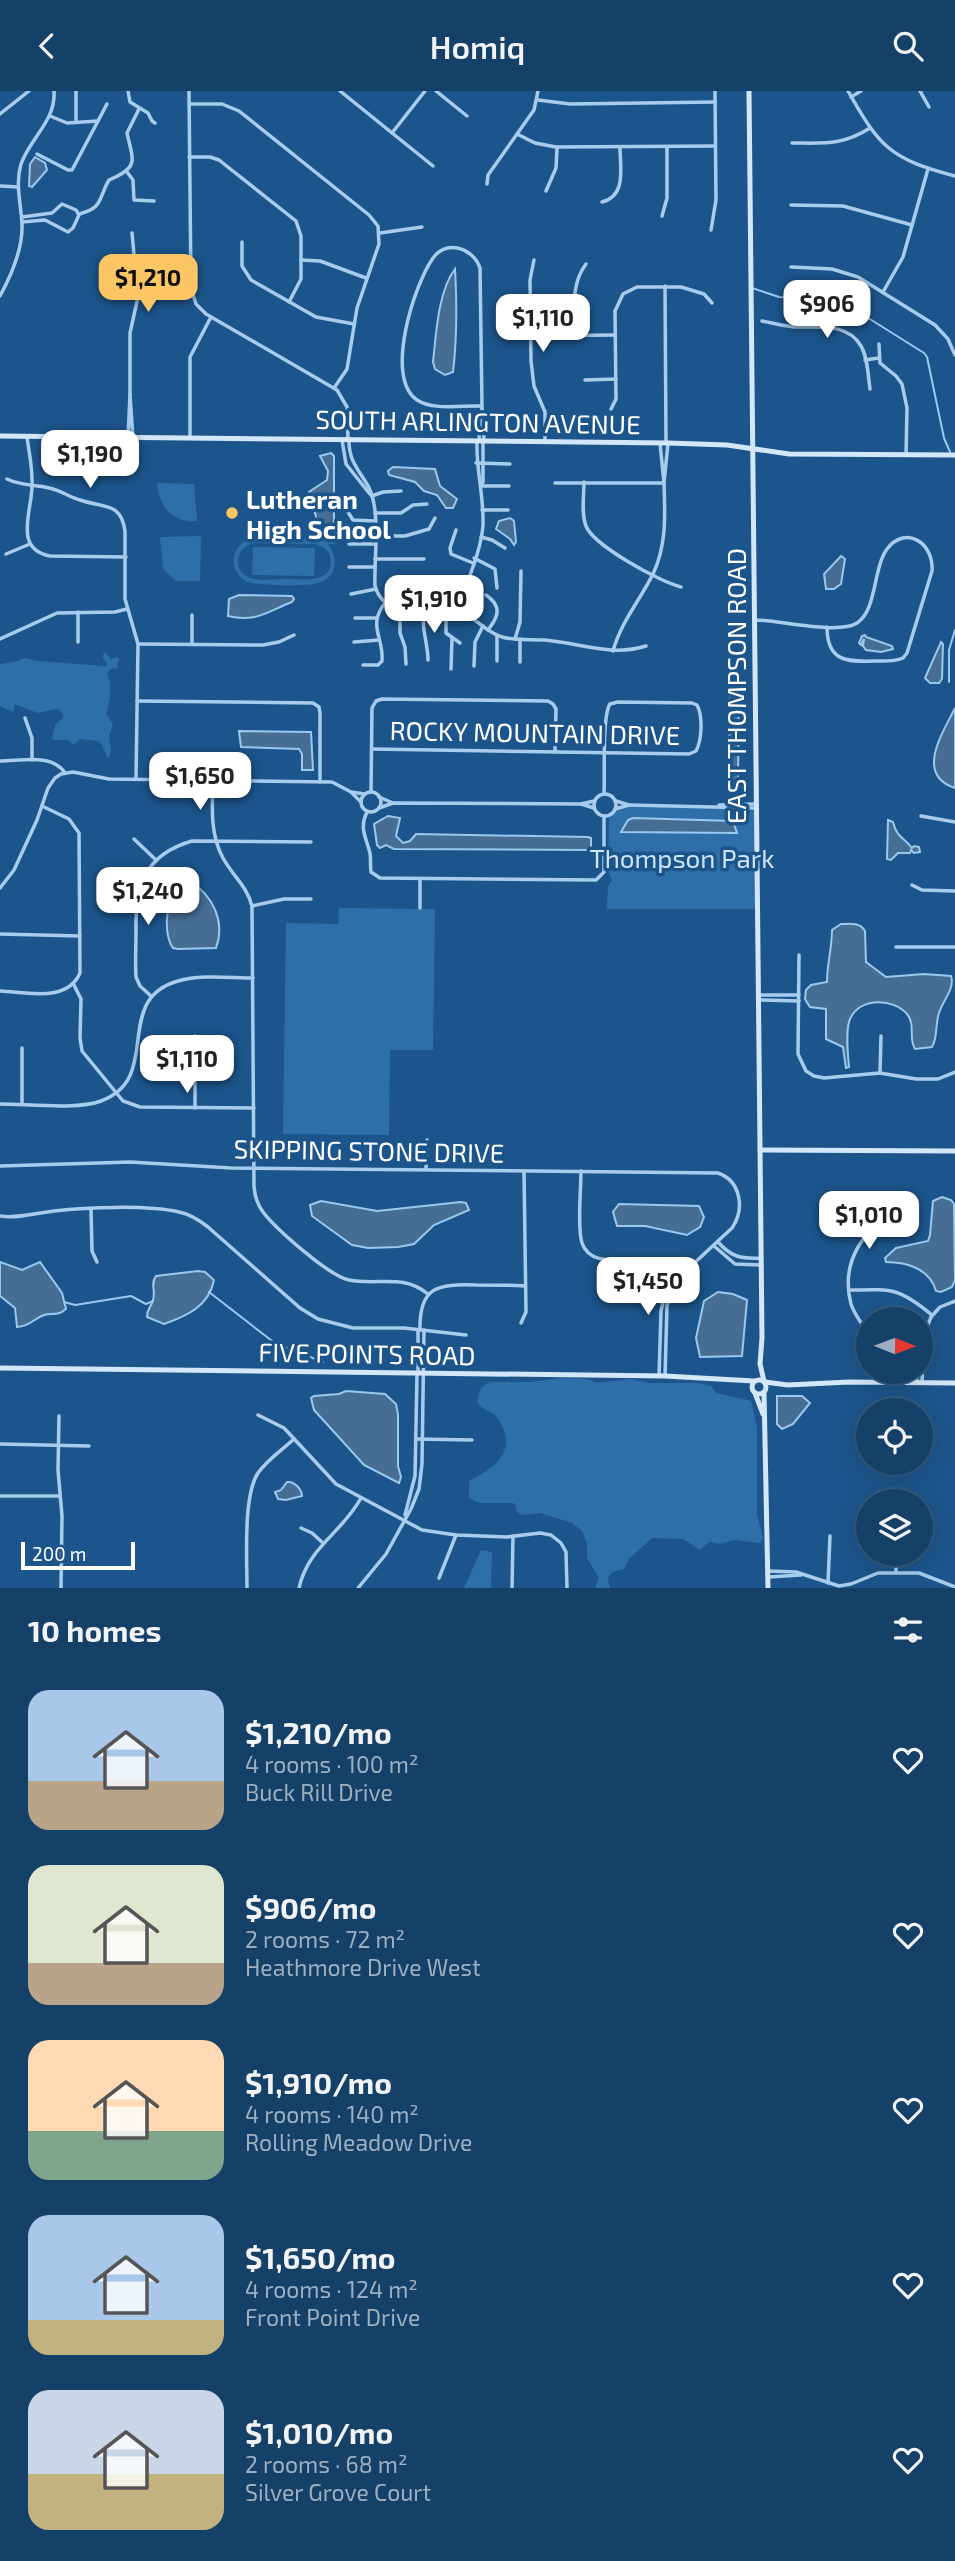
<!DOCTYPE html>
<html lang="en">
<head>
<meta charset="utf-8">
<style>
	:root { --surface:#154068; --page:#224b71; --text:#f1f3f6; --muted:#9dafc0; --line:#34597c; --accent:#fdc665 }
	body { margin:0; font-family:"Exo 2",sans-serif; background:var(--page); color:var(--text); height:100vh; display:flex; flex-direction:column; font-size:26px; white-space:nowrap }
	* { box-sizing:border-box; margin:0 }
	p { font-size:23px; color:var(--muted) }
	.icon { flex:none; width:38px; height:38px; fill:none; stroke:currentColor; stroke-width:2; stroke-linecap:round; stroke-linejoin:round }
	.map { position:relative; height:1497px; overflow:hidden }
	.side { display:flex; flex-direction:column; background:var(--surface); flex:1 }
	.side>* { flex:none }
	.needle { width:46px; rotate:91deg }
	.controls { position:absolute; left:856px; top:1216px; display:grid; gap:14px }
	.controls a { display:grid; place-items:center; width:77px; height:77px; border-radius:50%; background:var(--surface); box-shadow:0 7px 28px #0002,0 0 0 2px var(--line); font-size:35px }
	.scale { position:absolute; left:21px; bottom:18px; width:114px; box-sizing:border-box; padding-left:7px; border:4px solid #fff; border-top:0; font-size:19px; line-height:24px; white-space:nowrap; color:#fff; -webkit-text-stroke:5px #1c558b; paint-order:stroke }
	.price { position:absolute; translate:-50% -60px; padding:0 16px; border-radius:14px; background:#fff; color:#222; font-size:23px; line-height:46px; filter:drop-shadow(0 2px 4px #0008) }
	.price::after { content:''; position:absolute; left:50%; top:42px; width:21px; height:16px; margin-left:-10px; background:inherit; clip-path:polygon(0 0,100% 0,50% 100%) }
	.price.active { background:var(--accent); color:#111 }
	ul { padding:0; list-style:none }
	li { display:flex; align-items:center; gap:21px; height:175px; padding:0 28px }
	li span { display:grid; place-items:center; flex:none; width:196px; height:140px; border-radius:21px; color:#555 }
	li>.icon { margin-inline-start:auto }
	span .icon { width:84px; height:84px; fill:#fffc; stroke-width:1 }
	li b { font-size:30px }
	h2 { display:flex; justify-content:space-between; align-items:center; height:84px; padding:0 28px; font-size:30px }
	header { display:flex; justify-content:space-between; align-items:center; height:91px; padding:0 28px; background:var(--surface); font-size:32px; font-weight:600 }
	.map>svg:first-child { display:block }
</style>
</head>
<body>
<header><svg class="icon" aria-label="back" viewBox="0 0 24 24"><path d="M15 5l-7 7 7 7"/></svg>Homiq<svg class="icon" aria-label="search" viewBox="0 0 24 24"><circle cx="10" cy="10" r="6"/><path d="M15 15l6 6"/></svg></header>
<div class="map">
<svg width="955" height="1497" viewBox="0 0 955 1497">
	<rect width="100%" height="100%" fill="#1c558b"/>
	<g fill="#2f6fa9" fill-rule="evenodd">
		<path d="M157 392 194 393 197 430C172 432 159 415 157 392Z"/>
		<path d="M201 445 200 490H176L163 478 160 446Z"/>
		<path d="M252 447 336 448 335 453H328C338 466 338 487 318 492 306 496 260 494 247 491 227 479 230 454 252 447ZM253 452 315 453 323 456 329 462C339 494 302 488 284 488 273 488 255 491 246 485 231 475 239 456 253 452Z"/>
		<path d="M253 456 315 457 314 485 252 484Z"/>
		<path d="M105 561 111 568 117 566 120 569 117 572 118 577 110 578 107 583C113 593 110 611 106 623L113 634 109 644 111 660 108 668C99 648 106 651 80 648L74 654 68 649H54L52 647 55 634 64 626 60 619 55 618 38 622 15 613 13 621 0 615V573L14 571 25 567 37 570 105 575 107 573 102 566Z"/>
		<path d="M629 714 755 717 756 818H607L608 796 612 789 608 780 609 724 615 718Z"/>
		<path d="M339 817 435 818 433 959H390L389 1044 283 1043 286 832 338 833Z"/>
		<path d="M560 1287 588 1288 597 1292 630 1288 649 1292H700L711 1295 716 1302 751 1310 757 1336V1423L763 1447 760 1452 734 1449 721 1453 709 1451 700 1459 683 1448 652 1447 629 1468 624 1478C611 1480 605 1484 610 1497H595L599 1487 587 1467V1452L582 1440 572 1432 540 1422 522 1424 517 1421 516 1415 513 1412H479L469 1407V1390C498 1375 520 1357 496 1325 492 1320 481 1318 478 1312 476 1307 480 1300 482 1296L490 1291H531Z"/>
		<path d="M481 1459 492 1461 491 1497H464Z"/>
	</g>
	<g fill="#466e95" stroke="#9ac8ef" stroke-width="2">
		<path d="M35 66 45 72 47 79 32 96 29 95 30 73Z"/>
		<path d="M455 178C457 212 457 247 453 281L445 284 435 278 433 271C436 244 438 200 455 178Z"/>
		<path d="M43 360 93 362 95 365 90 379 43 369Z"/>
		<path d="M331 362 334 365V443H321L309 401 327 389 328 380 320 365Z"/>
		<path d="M393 376 435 378 440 395 457 408 453 417H446L437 404 424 400 415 391 389 384 388 380Z"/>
		<path d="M510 427 514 430 516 451 514 454 510 448 496 438 499 430Z"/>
		<path d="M841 465 845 468 841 493 834 498H826L824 483Z"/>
		<path d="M239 504 292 505 294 508 292 511C268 520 256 532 228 525L229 508Z"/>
		<path d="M865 544 866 546 892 555 893 558 881 561 866 559 863 555 864 548 861 554 859 552 862 545Z"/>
		<path d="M941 551 943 553 942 588 939 592H930L925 587Z"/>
		<path d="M730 599 737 601 739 606 738 693 736 700 730 703 729 699Z"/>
		<path d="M955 617V697C915 684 942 643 955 617Z"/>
		<path d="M239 640 311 641 313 679H302V663L299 658 241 656Z"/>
		<path d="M388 725 400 727 396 745 403 752 410 750 416 743 588 746 591 747V757L588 759 394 758 386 754 380 757 377 754 374 733Z"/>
		<path d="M633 727 733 730 737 742 621 741 628 729Z"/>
		<path d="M888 729 893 731C897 747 904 746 912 757L914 755 919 756 920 761 914 762 911 759 910 762H898L891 769 887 768Z"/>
		<path d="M190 790C212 804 226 830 216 857L178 858 173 857C161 840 166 795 190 790Z"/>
		<path d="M841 833C850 833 860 831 865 840L866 871 886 886 924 883 951 885C955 898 943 909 939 922 935 933 938 946 932 956L915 958C908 947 916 934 907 923 893 907 860 906 850 928 845 940 848 963 849 976L846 977 843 956 826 948V918L810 916 805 908 806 899 811 894 827 891C827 873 832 857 832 839Z"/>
		<path d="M836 1105H864L865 1108 845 1121 832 1142 828 1139V1113L832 1106Z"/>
		<path d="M942 1106 951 1109 954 1113 955 1189 952 1196 941 1201 936 1200C930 1178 907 1171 886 1171L885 1167 896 1157 928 1150 930 1144 933 1110Z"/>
		<path d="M321 1110 377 1120 461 1111 466 1112 469 1119 434 1134 414 1153 398 1156 368 1157 352 1154 312 1125 310 1114Z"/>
		<path d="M619 1113 699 1115 704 1126 700 1136 687 1144 645 1135H617L613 1121Z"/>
		<path d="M0 1171 22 1179 40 1171 62 1202 66 1218C58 1225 53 1222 44 1224 33 1228 31 1235 17 1236L15 1217 0 1205Z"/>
		<path d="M198 1180 205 1181 214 1189C209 1215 187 1225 164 1233L147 1226C147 1217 151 1217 153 1209 156 1199 150 1193 156 1185Z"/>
		<path d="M718 1201 733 1203 747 1209 742 1265 700 1266 696 1247 704 1210Z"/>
		<path d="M346 1300 385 1303 396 1313 398 1323V1375L401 1386 399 1392 364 1374 314 1319 311 1307 314 1305 339 1303Z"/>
		<path d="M777 1305H802L810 1312 793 1333 782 1338 777 1333Z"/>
		<path d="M287 1391C294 1390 302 1398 302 1405L286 1409 278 1408 275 1401 281 1399Z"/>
	</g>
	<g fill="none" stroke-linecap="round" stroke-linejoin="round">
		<g stroke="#9ac8ef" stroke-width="2">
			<path d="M752 197 779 206 838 208 924 262 927 266 944 347 950 361"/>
			<path d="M949 591V559L955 539"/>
			<path d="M209 1201 276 1253 323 1271"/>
			<path d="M64 1211 75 1214 131 1205 146 1213 153 1210"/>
		</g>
		<g stroke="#a7cced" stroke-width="3.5">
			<path d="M128 0 130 11 148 22 152 30 155 32"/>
			<path d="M189 0 191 197 196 213 206 223 337 299 347 316 348 348"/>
			<path d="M340 0 433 75"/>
			<path d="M436 0 467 25"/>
			<path d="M848 0C880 57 891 68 955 85"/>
			<path d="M920 0 929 16"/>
			<path d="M851 6 861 0"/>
			<path d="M538 9 570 13 715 11"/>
			<path d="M189 13H222L239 20 369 124 378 135 379 153 357 217 347 278 334 297"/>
			<path d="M0 23 29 0"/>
			<path d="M50 25 67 32 98 30"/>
			<path d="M76 29V0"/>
			<path d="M392 42 425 0"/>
			<path d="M517 43 535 52 556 56 715 55"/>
			<path d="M792 52C823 52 842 55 870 37"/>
			<path d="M37 63 68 79H72L107 13"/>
			<path d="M189 66H210L219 69 296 130 301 145V188L289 211"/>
			<path d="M127 81 133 89 134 109 154 110"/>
			<path d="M487 93 488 84 534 19 538 0"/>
			<path d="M0 95 18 96"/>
			<path d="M546 100 556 77 557 57"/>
			<path d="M602 111C627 105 620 76 620 56"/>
			<path d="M791 114 843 115 912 134"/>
			<path d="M79 123C104 117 98 107 109 89 140 76 133 70 127 42L139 18"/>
			<path d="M662 125 667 107V56"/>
			<path d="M22 126 52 122 62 113 76 119 79 124 73 137 68 141 45 129 22 131"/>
			<path d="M711 139 716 109 715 0"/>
			<path d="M380 142 422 136"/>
			<path d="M242 151V175L251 189 316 226 354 233"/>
			<path d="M301 169 320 170 366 187"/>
			<path d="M534 169 530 189 531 270 534 295 545 321V350"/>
			<path d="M791 176 832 178 858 186 935 234 948 248 955 264"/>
			<path d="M665 195 666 352"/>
			<path d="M883 201 903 166 928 78"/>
			<path d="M0 205C12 183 23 158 22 133 21 113 15 93 21 73 30 47 56 30 54 0"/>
			<path d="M762 230C773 232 784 235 795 236 818 237 847 231 861 255 868 267 868 285 870 298"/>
			<path d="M575 244C575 220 570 194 586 173"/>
			<path d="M531 245 615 244"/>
			<path d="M879 253 880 272 896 285 902 293 907 317 906 364"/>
			<path d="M865 269 879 267"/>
			<path d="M585 289 616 288"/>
			<path d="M130 304V242L138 206 132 142"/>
			<path d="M482 317 484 349"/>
			<path d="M611 318 616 308 615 220 623 203 637 196H681L704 203 712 212"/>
			<path d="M27 346C29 362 33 378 32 395 32 420 13 458 50 465L126 466"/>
			<path d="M128 346 130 304 133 347"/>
			<path d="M190 346V266L211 226"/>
			<path d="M349 348C348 379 370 385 374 413 379 439 374 468 375 495 385 531 429 512 456 519 473 523 484 541 502 546 515 550 531 548 545 549 579 552 612 566 646 555"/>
			<path d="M342 349 346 373 369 402 372 405 383 401 401 400"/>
			<path d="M479 349 482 315 480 177C473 157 447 148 433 167 414 194 384 287 417 309 434 320 462 314 482 315"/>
			<path d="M660 352 664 392 668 352"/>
			<path d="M476 372 510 373"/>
			<path d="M7 388C21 395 34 393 49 397 60 399 69 406 80 409 102 417 121 410 125 440V508L138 553 136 688"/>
			<path d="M584 391C584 405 581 422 586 435 593 454 660 491 681 496"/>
			<path d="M555 392H664C665 422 667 454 653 483 640 509 621 531 613 560"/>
			<path d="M481 395 483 391V349"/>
			<path d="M481 395H509"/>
			<path d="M343 413 353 429 375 430"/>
			<path d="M482 419H508"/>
			<path d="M375 422H401L413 414 427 413"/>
			<path d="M456 439 450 457 451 463 473 472"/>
			<path d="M375 445H405L429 438 435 427"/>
			<path d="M481 446 492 449 505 457"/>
			<path d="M349 453H375"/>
			<path d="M6 463 30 453"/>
			<path d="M474 467 495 478 497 497"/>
			<path d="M375 468H424"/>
			<path d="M349 476H375"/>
			<path d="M407 492 446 491 465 497"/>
			<path d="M351 503 376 498"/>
			<path d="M486 504C502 515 499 525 488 539"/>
			<path d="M400 517V542L405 556 406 573"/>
			<path d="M425 517C420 536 428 551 428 569"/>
			<path d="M446 517V542L460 552"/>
			<path d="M458 519C466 492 481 462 483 434 484 405 476 379 477 351"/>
			<path d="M355 527H376"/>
			<path d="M755 529C779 529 838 544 857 532 877 519 873 477 887 458 905 434 934 451 932 480L907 562 903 567C894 571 884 570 874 570 846 571 827 570 827 536"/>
			<path d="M0 548 57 522 115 521 127 518"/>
			<path d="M515 548 520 531 521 480"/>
			<path d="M78 551V521"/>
			<path d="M354 551 379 549"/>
			<path d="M138 553 263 554 279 551 294 544"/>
			<path d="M192 553V524"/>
			<path d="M497 570V545"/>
			<path d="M520 571V548"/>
			<path d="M363 574H378L382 570C384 546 367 535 385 512"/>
			<path d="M474 575 475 551 483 535"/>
			<path d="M451 578 452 547"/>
			<path d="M137 610 313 612 319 616 320 622V691"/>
			<path d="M25 627 32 647V669"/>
			<path d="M372 658C478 660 584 661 689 663L696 660C702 649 703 625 697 614L692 612 618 611 610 613C602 625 605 685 604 703"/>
			<path d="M0 670C21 670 52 662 65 682"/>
			<path d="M213 689C212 715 210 744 223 767 232 784 247 795 252 815L254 1096C255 1106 257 1113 263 1121 276 1138 329 1185 349 1189 378 1195 402 1182 428 1203"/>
			<circle cx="371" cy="711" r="10"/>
			<path d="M351 701 365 703"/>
			<path d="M371 701 372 617 376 610 382 608 548 610 553 613 556 618 555 661"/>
			<circle cx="605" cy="714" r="11"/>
			<path d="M379 706 393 712"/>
			<path d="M629 714 755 717"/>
			<path d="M719 714 755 713"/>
			<path d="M379 717 393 712 581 713"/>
			<path d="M594 717 581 713 594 710"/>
			<path d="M615 718 629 714 616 710"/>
			<path d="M367 721C359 737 366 746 370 762 371 768 370 775 371 781L380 787 596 789 604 781V725"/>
			<path d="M921 725 955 731"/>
			<path d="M134 748 156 769"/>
			<path d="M912 794 922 799 955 800"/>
			<path d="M0 797 14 779 37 729 48 697 55 687 61 683 73 681 109 688 332 691 351 701 361 711"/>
			<path d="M252 815 284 808H311"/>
			<path d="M420 817V788"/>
			<path d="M0 843 80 845"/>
			<path d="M896 856H955"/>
			<path d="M799 864 798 963 806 980 814 985 824 987 880 982 916 988H938L955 981"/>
			<path d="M74 894 81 908 80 947 82 960 123 1010 140 1016 254 1017"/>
			<path d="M0 900C26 901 67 912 80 882L79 742 69 728 42 715"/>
			<path d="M759 904H799"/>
			<path d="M151 905 140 895 136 886C135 871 136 857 136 842 135 797 143 764 192 750L311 751"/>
			<path d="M760 909 799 910"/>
			<path d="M195 945V1017"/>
			<path d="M880 982 881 945"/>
			<path d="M0 1013C27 1013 78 1019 101 1010 164 987 111 909 178 890 201 883 230 887 253 887"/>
			<path d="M22 1013V957"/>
			<path d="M0 1075 130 1071 231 1077 718 1082C741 1090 745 1118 732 1137L675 1190 665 1203 661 1220 659 1285"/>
			<path d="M426 1077 427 1049"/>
			<path d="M581 1080C581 1098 577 1137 582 1152 594 1187 654 1152 680 1186"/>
			<path d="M91 1119 92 1160 97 1171"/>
			<path d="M0 1125C17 1128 36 1122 54 1120 87 1116 148 1114 179 1121 190 1123 199 1129 208 1136L300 1217 318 1228 353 1237H404L466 1244"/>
			<path d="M718 1151C731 1166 741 1168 761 1167"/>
			<path d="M714 1155 735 1173 761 1174"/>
			<path d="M851 1199C893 1198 899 1197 932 1224"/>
			<path d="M931 1226 940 1216 955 1210"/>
			<path d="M521 1232 526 1221 524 1080"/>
			<path d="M420 1239C419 1195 438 1193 476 1194 492 1194 509 1194 525 1195"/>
			<path d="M868 1242C862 1233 854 1223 851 1213 841 1175 860 1136 898 1125"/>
			<path d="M418 1282V1239"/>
			<path d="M665 1285 667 1214 679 1188"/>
			<path d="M922 1291 924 1243 932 1224"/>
			<path d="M917 1292V1281"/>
			<path d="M258 1324 284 1337 336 1393 422 1439 456 1444 507 1446 540 1442 551 1444 561 1452 566 1461 567 1497"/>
			<path d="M59 1325 58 1379 62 1425 61 1497"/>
			<path d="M416 1348 472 1349"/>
			<path d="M0 1353 89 1355"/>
			<path d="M0 1405H60"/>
			<path d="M405 1424 415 1385 417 1283"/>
			<path d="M301 1437 312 1442 323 1452"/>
			<path d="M768 1480 796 1481 839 1495 851 1493 878 1482H919L955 1496"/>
			<path d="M896 1482V1463"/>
			<path d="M769 1486 801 1484"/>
			<path d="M439 1487 456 1444"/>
			<path d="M828 1492 830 1445"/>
			<path d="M247 1497C247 1469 243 1404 258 1382 267 1369 282 1359 294 1348"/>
			<path d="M299 1497C308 1456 342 1442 361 1407"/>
			<path d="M358 1497 386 1463 411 1418 419 1398 422 1373 424 1239"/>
			<path d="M512 1497 513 1445"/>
		</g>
		<g stroke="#d4e7f9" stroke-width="5">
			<path d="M749 0 762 1247 760 1273 764 1290"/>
			<path d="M0 345 668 352 727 354 789 363 955 364"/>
			<path d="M760 1059 955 1060"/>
			<path d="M0 1277 665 1285 754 1290"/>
			<circle cx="759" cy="1296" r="7"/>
			<path d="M765 1291 788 1294 849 1291 955 1292"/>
			<path d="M764 1301 768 1497"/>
			<path d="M755 1302 763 1323"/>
		</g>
	</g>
	<circle fill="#fdc665" stroke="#1c558b" stroke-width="2.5" cx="232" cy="422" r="7"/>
	<g text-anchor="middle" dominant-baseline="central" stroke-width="7" stroke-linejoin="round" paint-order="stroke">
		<g font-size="26" fill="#fff" stroke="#1c558b">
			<text transform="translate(478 330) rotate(1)">SOUTH ARLINGTON AVENUE</text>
			<text transform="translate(735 595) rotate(-90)">EAST THOMPSON ROAD</text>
			<text transform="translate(535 641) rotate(1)">ROCKY MOUNTAIN DRIVE</text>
			<text transform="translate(369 1059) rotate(1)">SKIPPING STONE DRIVE</text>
			<text transform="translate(367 1262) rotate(1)">FIVE POINTS ROAD</text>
		</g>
		<g font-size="26" font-weight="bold" fill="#fff" stroke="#1c558b" text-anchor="start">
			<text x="246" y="407">Lutheran<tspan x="246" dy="30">High School</tspan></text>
		</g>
		<g font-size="26" fill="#cde4f9" stroke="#1c558b">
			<text x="682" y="766">Thompson Park</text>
		</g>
	</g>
</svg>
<div class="controls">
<a><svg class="needle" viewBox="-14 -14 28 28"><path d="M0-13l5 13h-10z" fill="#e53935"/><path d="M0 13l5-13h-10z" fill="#9dafc0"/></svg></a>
<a><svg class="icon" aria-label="locate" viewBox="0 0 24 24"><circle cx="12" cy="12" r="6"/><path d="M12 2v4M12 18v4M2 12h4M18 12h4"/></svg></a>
<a><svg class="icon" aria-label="layers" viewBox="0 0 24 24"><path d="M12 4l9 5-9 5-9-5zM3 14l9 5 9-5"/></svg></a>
</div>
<div class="scale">200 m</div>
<b class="price active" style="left:148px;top:223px">$1,210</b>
<b class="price" style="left:827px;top:249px">$906</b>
<b class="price" style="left:543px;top:263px">$1,110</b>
<b class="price" style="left:90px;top:399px">$1,190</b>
<b class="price" style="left:434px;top:544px">$1,910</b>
<b class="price" style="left:200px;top:721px">$1,650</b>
<b class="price" style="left:148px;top:836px">$1,240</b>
<b class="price" style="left:187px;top:1004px">$1,110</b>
<b class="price" style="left:869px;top:1160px">$1,010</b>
<b class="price" style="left:648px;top:1226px">$1,450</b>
</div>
<section class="side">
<h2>10 homes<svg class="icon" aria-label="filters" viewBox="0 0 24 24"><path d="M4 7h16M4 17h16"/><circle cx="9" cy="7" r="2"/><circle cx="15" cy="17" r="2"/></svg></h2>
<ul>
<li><span style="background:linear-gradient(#a9c7e8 65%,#b9a48a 0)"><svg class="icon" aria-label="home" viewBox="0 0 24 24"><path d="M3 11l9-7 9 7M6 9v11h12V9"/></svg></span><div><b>$1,210/mo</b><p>4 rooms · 100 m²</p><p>Buck Rill Drive</p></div><svg class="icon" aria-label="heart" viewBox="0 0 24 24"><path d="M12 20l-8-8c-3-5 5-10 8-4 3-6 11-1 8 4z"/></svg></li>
<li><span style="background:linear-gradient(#dfe7d0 70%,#b9a48a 0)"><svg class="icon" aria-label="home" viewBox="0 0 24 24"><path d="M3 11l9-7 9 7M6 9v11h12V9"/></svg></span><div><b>$906/mo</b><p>2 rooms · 72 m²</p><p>Heathmore Drive West</p></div><svg class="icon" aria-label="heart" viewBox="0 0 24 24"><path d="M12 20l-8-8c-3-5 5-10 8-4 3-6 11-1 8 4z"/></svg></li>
<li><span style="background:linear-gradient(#ffd9b3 65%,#7fa58c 0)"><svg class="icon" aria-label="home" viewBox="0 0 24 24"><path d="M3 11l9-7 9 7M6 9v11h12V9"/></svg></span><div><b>$1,910/mo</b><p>4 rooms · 140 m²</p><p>Rolling Meadow Drive</p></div><svg class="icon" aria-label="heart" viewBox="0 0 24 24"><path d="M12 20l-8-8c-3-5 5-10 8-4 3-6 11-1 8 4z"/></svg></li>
<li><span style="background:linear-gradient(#a9c7e8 75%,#c2b280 0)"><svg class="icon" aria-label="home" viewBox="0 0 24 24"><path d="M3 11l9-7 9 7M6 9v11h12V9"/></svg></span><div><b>$1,650/mo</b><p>4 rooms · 124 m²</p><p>Front Point Drive</p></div><svg class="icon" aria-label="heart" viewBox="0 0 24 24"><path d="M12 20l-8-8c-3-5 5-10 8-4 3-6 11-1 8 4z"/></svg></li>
<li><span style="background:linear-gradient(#c9d6e8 60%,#c2b280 0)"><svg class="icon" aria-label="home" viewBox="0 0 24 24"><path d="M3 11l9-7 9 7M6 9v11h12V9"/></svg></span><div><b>$1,010/mo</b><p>2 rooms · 68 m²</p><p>Silver Grove Court</p></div><svg class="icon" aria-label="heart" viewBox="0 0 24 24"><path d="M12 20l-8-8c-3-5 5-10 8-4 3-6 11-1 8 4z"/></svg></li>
</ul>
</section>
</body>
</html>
